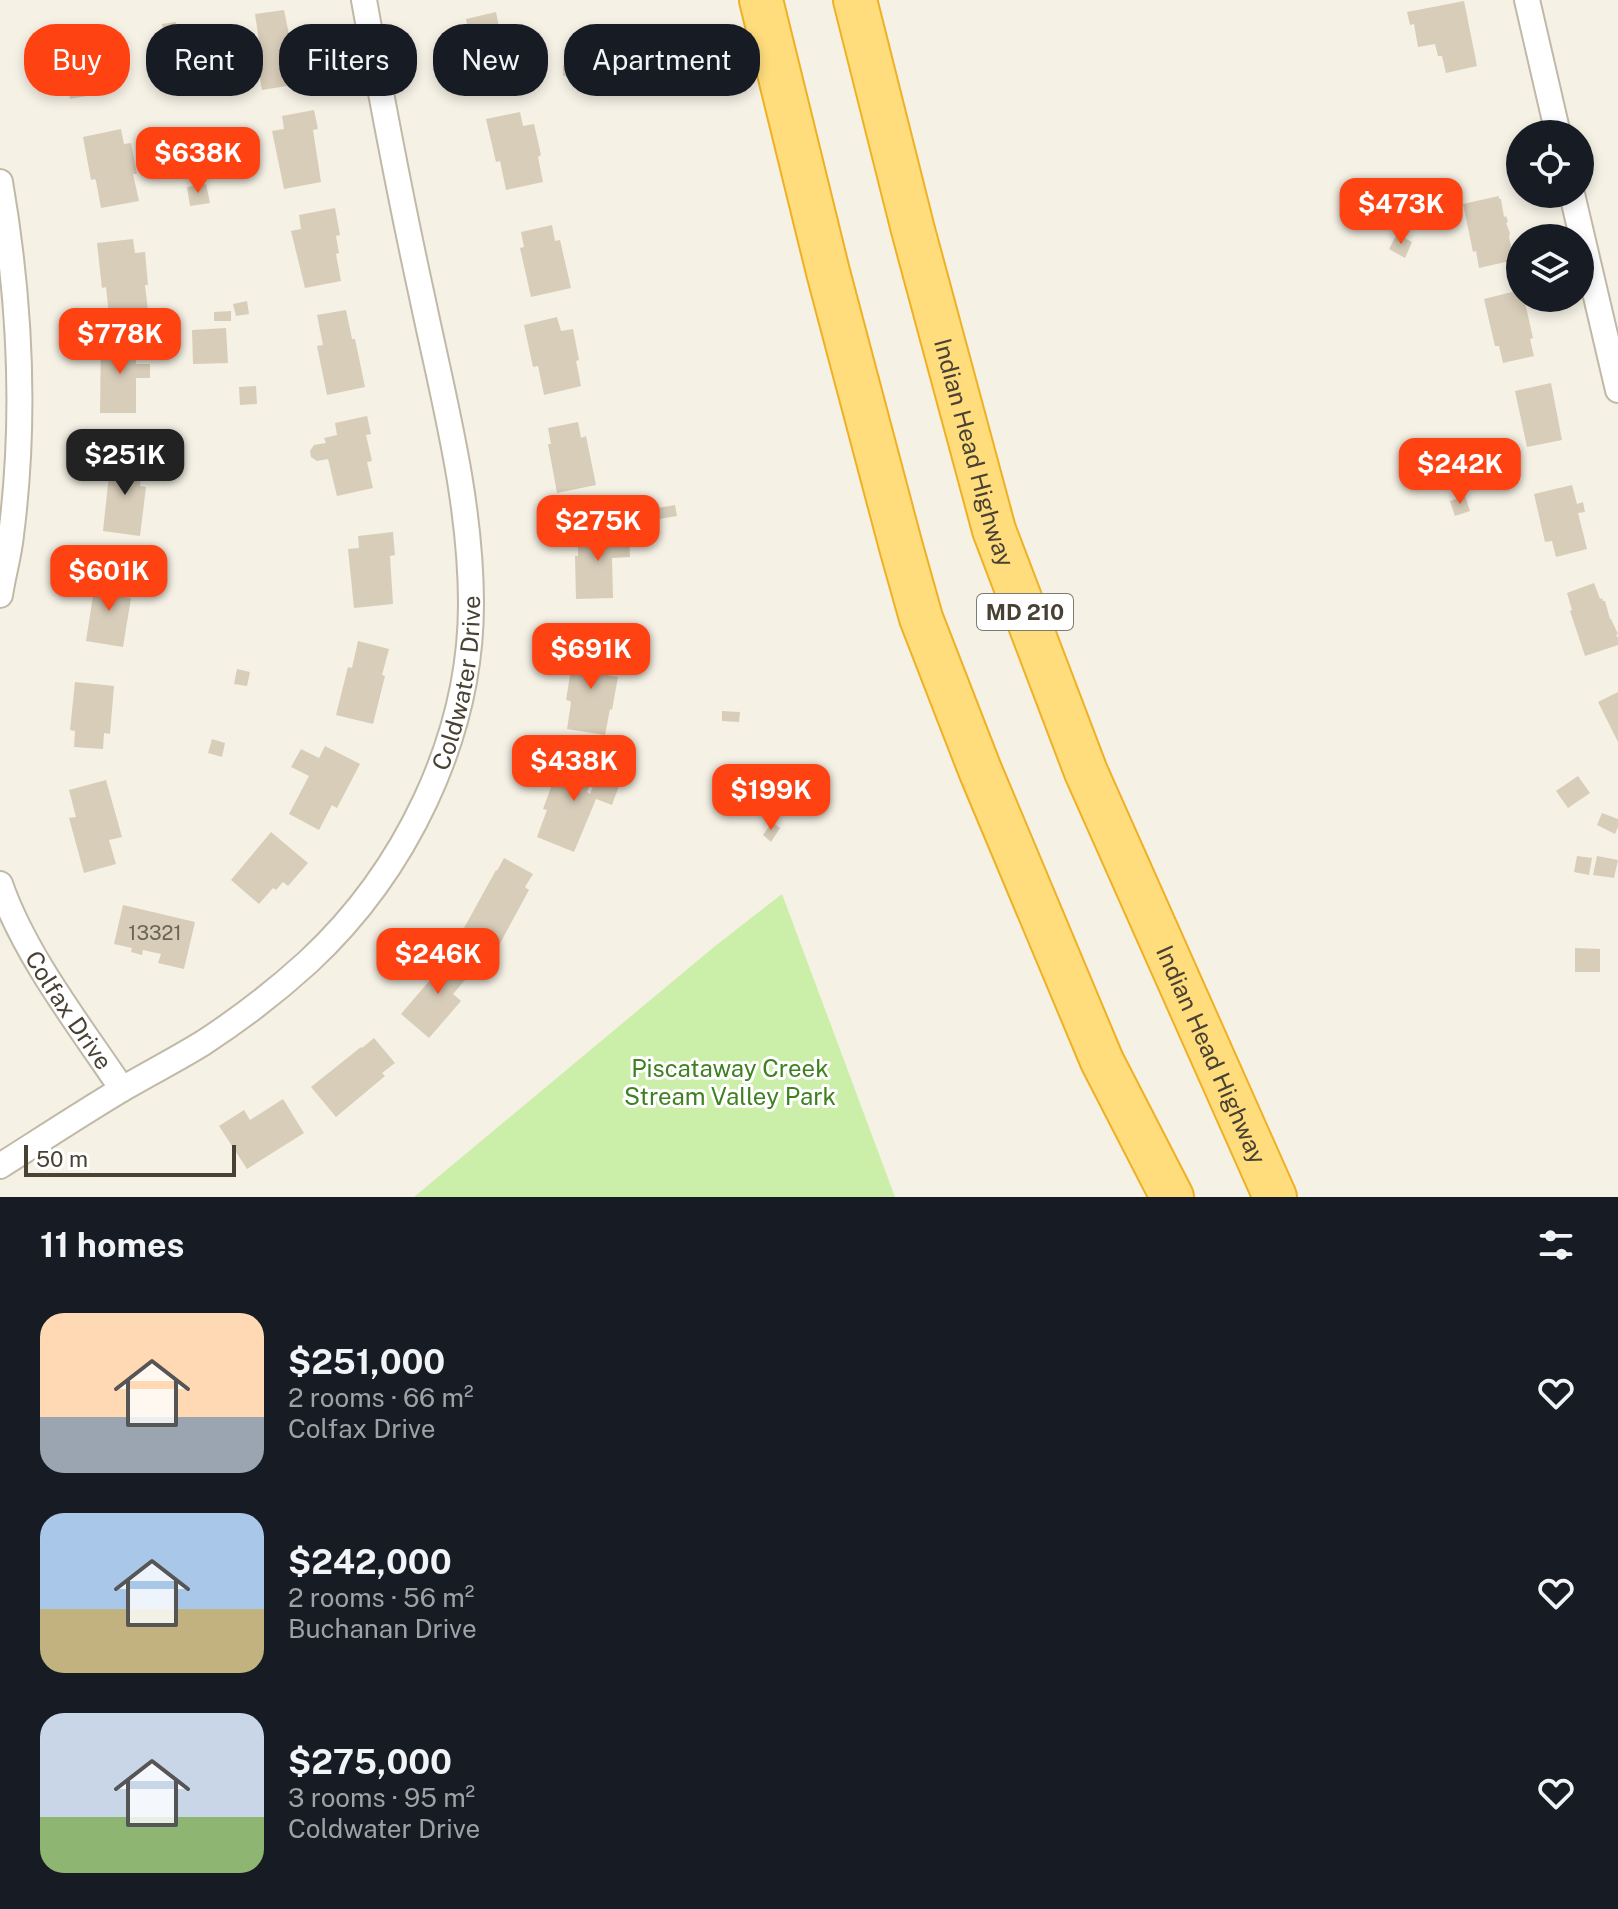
<!DOCTYPE html>
<html lang="en">
<head>
<meta charset="utf-8">
<style>
	:root { --surface:#171b24; --page:#20242c; --text:#f1f3f6; --muted:#9ea1a6; --accent:#ff4212 }
	body { margin:0; font-family:"Public Sans",sans-serif; background:var(--page); color:var(--text); height:100vh; display:flex; flex-direction:column; font-size:30px; white-space:nowrap }
	* { box-sizing:border-box; margin:0 }
	p { font-size:26px; color:var(--muted) }
	.icon { flex:none; width:44px; height:44px; fill:none; stroke:currentColor; stroke-width:2; stroke-linecap:round; stroke-linejoin:round }
	.map { position:relative; height:1197px; overflow:hidden }
	.sheet { display:flex; flex-direction:column; background:var(--surface); flex:1 }
	.sheet>* { flex:none }
	.hud { position:absolute; left:24px; top:24px; width:800px; height:72px; display:flex; gap:16px }
	.fabs { position:absolute; left:1506px; top:120px; display:grid; gap:16px }
	.fabs a { display:grid; place-items:center; width:88px; height:88px; border-radius:50%; background:var(--surface); box-shadow:0 4px 12px #0003; font-size:40px }
	.scale { position:absolute; left:24px; bottom:20px; width:212px; box-sizing:border-box; padding-left:8px; border:4px solid #484134; border-top:0; font-size:22px; line-height:28px; white-space:nowrap; color:#484134; -webkit-text-stroke:6px #fff; paint-order:stroke }
	.price { position:absolute; translate:-50% -68px; padding:0 18px; border-radius:16px; background:var(--accent); color:#fff; font-size:26px; line-height:52px; filter:drop-shadow(0 2px 4px #0008) }
	.price::after { content:''; position:absolute; left:50%; top:48px; width:24px; height:18px; margin-left:-12px; background:inherit; clip-path:polygon(0 0,100% 0,50% 100%) }
	.price.current { background:#222; color:#fff }
	ul { padding:0; list-style:none }
	li { display:flex; align-items:center; gap:24px; height:200px; padding:0 40px }
	li span { display:grid; place-items:center; flex:none; width:224px; height:160px; border-radius:24px; color:#555 }
	li>.icon { margin-inline-start:auto }
	span .icon { width:96px; height:96px; fill:#fffc; stroke-width:1 }
	li b { font-size:34px }
	h2 { display:flex; justify-content:space-between; align-items:center; height:96px; padding:0 40px; font-size:34px }
	.chip { padding:0 28px; border-radius:32px; background:var(--surface); box-shadow:0 4px 12px #0003; font-size:28px; line-height:72px }
	.chip.current { background:var(--accent); color:#fff }
	.map>svg:first-child { display:block }
</style>
</head>
<body>
<div class="map">
<svg width="1618" height="1197" viewBox="0 0 1618 1197">
	<rect width="100%" height="100%" fill="#f5f1e5"/>
	<path fill="#cbeea9" d="M782 894 895 1197H414L714 947Z"/>
	<g fill="#d8cdb9">
		<path d="M1464 1 1477 66 1446 73 1442 56H1438L1435 44 1418 47 1414 24 1410 25 1407 12Z"/>
		<path d="M284 10 299 84 262 90 254 42 259 41 255 14Z"/>
		<path d="M496 12 499 27 503 26 514 75 485 82 477 45 472 46 466 19Z"/>
		<path d="M176 22 178 36 164 38 162 24Z"/>
		<path d="M91 28 94 44 100 43 109 92 70 99 60 50H63L60 34Z"/>
		<path d="M563 65H581V75L563 76Z"/>
		<path d="M314 110 318 129 313 130 321 182 284 189 272 131 284 129 282 116Z"/>
		<path d="M520 112 523 126 534 124 541 155 538 157 543 182 506 190 500 161 496 162 486 119Z"/>
		<path d="M121 129 124 144 131 143 137 174H133L139 201 101 208 96 181 95 179 91 180 83 137Z"/>
		<path d="M206 184 210 203 190 206 187 187Z"/>
		<path d="M1499 196V199H1501L1504 217 1506 216 1508 222 1506 223 1510 233 1509 237 1514 260 1479 268 1476 251 1473 252 1463 204Z"/>
		<path d="M335 208 340 235 336 236 339 253 336 254 341 281 305 288 291 231 301 229 299 215Z"/>
		<path d="M552 225 555 241 560 240 571 288 531 297 520 248 524 247 521 232Z"/>
		<path d="M1397 234 1412 242 1405 258 1389 249Z"/>
		<path d="M133 239 135 253 145 252 148 285H145L148 311 109 315 106 287 102 288 97 243Z"/>
		<path d="M1520 290V298H1524L1533 338 1530 339 1534 356 1503 363 1499 346H1495L1484 299Z"/>
		<path d="M247 301 249 314 236 316 233 304Z"/>
		<path d="M346 310 352 339H355L365 387 327 395 317 346 323 345 317 315Z"/>
		<path d="M231 311V321H214V312Z"/>
		<path d="M557 317 561 331 573 329 579 360 576 361 581 386 544 395 538 366 533 367 524 325Z"/>
		<path d="M226 328 228 363 193 364 192 330Z"/>
		<path d="M101 340H136V364H150V378H136V413H100Z"/>
		<path d="M1551 383 1562 440 1527 447 1515 391Z"/>
		<path d="M256 386 257 404 240 405 239 387Z"/>
		<path d="M367 416 371 434 366 435 372 461 367 462 373 488 337 496 328 459 317 461 311 457 310 451 314 445 326 443 324 438 337 435 335 423Z"/>
		<path d="M578 422 581 438 586 436 596 485 557 493 548 444H551L548 428Z"/>
		<path d="M111 456 143 459 140 486 146 487 140 536 103 531Z"/>
		<path d="M1488 457 1493 477 1462 485 1457 464Z"/>
		<path d="M1572 485 1577 504 1583 502 1585 512 1578 513 1587 549 1556 557 1552 541 1545 542 1534 494Z"/>
		<path d="M1465 496 1470 511 1455 516 1450 501Z"/>
		<path d="M675 505 677 516 659 519 657 508Z"/>
		<path d="M393 532 395 555 390 556 393 604 354 608 348 549 359 548 358 536Z"/>
		<path d="M578 532 629 533 630 557 612 558 613 598 576 599 575 556H578Z"/>
		<path d="M96 577 127 581 125 597 131 598 123 647 86 641Z"/>
		<path d="M1594 583 1600 599 1602 598 1603 601H1605L1610 619H1611L1618 634 1616 635 1618 638V645L1585 656 1570 611 1572 610 1567 593Z"/>
		<path d="M358 641 389 649 382 675 385 676 373 724 336 715 348 667 352 668Z"/>
		<path d="M575 645 611 651 607 675 618 677 612 710 610 709 605 735 567 729 571 703 570 701 566 700Z"/>
		<path d="M237 669 250 672 247 686 234 684Z"/>
		<path d="M75 682 114 686 110 734 104 733 103 749 74 747 75 731 70 730Z"/>
		<path d="M1618 692V742L1598 702Z"/>
		<path d="M722 711 740 712 739 722 722 721Z"/>
		<path d="M212 739 225 743 222 757 208 753Z"/>
		<path d="M325 746 360 764 337 808 332 805 319 830 289 814 309 776 291 767 301 749 319 758Z"/>
		<path d="M562 758 595 770 587 792 590 794 599 771 621 780 612 805 596 799 574 852 537 837 547 810 543 809Z"/>
		<path d="M1578 776 1590 793 1568 808 1556 791Z"/>
		<path d="M106 780 122 837 109 840 116 864 84 873 69 818 76 817 69 790Z"/>
		<path d="M1602 813 1618 819V827L1615 834 1597 825Z"/>
		<path d="M772 822 780 828 771 842 763 835Z"/>
		<path d="M271 832 308 863 288 886 283 882 276 890 273 888 259 904 231 880Z"/>
		<path d="M1577 856 1592 858 1589 875 1574 872Z"/>
		<path d="M1597 856 1618 860 1614 878 1593 875Z"/>
		<path d="M504 858 533 874 525 887 529 890 498 947 464 928 496 870 497 871Z"/>
		<path d="M123 905 195 922 184 969 158 963 161 954 143 950 142 955 131 952 132 948 114 944Z"/>
		<path d="M1575 948 1600 949V972H1575Z"/>
		<path d="M449 951 472 972 453 994 461 1001 429 1038 401 1014 430 980 427 976Z"/>
		<path d="M374 1038 395 1063 382 1073 385 1076 336 1117 311 1087 361 1047 362 1048Z"/>
		<path d="M283 1099 304 1133 247 1169 219 1126 244 1110 250 1120Z"/>
	</g>
	<g fill="none" stroke-linecap="round" stroke-linejoin="round">
		<g stroke="#c1b9a7" stroke-width="28">
			<g id="minor">
				<path d="M1527 0 1558 134"/>
				<path d="M0 182C20 298 26 418 11 535 9 555 3 575 0 595"/>
				<path d="M1572 194 1618 390"/>
				<path id="s1" d="M0 884C25 956 80 1026 122 1089"/>
				<path id="s2" d="M0 1166C41 1140 82 1113 124 1088 150 1073 177 1059 203 1043 240 1019 275 992 308 962 405 872 471 738 471 604 471 501 444 401 423 301 401 201 382 101 364 0"/>
			</g>
		</g>
		<g stroke="#efb024" stroke-width="46">
			<g id="trunk">
				<path d="M761 0 828 272 901 547 921 618 980 770 1102 1061 1172 1197"/>
				<path id="s3" d="M855 0 913 230 994 530 1086 772 1275 1197"/>
			</g>
		</g>
		<use href="#minor" stroke="#fff" stroke-width="24"/>
		<use href="#trunk" stroke="#ffdd7d" stroke-width="42"/>
	</g>
	<g text-anchor="middle" dominant-baseline="central" stroke-width="6" stroke-linejoin="round" paint-order="stroke">
		<g font-size="20" fill="#6c6455">
			<text x="155" y="933">13321</text>
		</g>
		<rect fill="#fff" stroke="#7f7a71" stroke-width="2" x="977" y="594" width="96" height="36" rx="6"/>
		<g font-size="22" font-weight="bold" fill="#484134">
			<text x="1025" y="612">MD 210</text>
		</g>
		<g font-size="24" fill="#484134" stroke="#fff">
			<text stroke="none"><textPath href="#s3" startOffset="468">Indian Head Highway</textPath></text>
			<text stroke="none"><textPath href="#s2" startOffset="694">Coldwater Drive</textPath></text>
			<text stroke="none"><textPath href="#s1" startOffset="144">Colfax Drive</textPath></text>
			<text stroke="none"><textPath href="#s3" startOffset="1116">Indian Head Highway</textPath></text>
		</g>
		<g font-size="24" fill="#3f8120" stroke="#fff">
			<text x="730" y="1068">Piscataway Creek<tspan x="730" dy="28">Stream Valley Park</tspan></text>
		</g>
	</g>
</svg>
<div class="fabs">
<a><svg class="icon" aria-label="locate" viewBox="0 0 24 24"><circle cx="12" cy="12" r="6"/><path d="M12 2v4M12 18v4M2 12h4M18 12h4"/></svg></a>
<a><svg class="icon" aria-label="layers" viewBox="0 0 24 24"><path d="M12 4l9 5-9 5-9-5zM3 14l9 5 9-5"/></svg></a>
</div>
<div class="scale">50 m</div>
<b class="price" style="left:198px;top:195px">$638K</b>
<b class="price" style="left:1401px;top:246px">$473K</b>
<b class="price" style="left:120px;top:376px">$778K</b>
<b class="price current" style="left:125px;top:497px">$251K</b>
<b class="price" style="left:1460px;top:506px">$242K</b>
<b class="price" style="left:598px;top:563px">$275K</b>
<b class="price" style="left:109px;top:613px">$601K</b>
<b class="price" style="left:591px;top:691px">$691K</b>
<b class="price" style="left:574px;top:803px">$438K</b>
<b class="price" style="left:771px;top:832px">$199K</b>
<b class="price" style="left:438px;top:996px">$246K</b>
<div class="hud">
<a class="chip current">Buy</a>
<a class="chip">Rent</a>
<a class="chip">Filters</a>
<a class="chip">New</a>
<a class="chip">Apartment</a>
</div>
</div>
<section class="sheet">
<h2>11 homes<svg class="icon" aria-label="filters" viewBox="0 0 24 24"><path d="M4 7h16M4 17h16"/><circle cx="9" cy="7" r="2"/><circle cx="15" cy="17" r="2"/></svg></h2>
<ul>
<li><span style="background:linear-gradient(#ffd9b3 65%,#9aa5b1 0)"><svg class="icon" aria-label="home" viewBox="0 0 24 24"><path d="M3 11l9-7 9 7M6 9v11h12V9"/></svg></span><div><b>$251,000</b><p>2 rooms · 66 m²</p><p>Colfax Drive</p></div><svg class="icon" aria-label="heart" viewBox="0 0 24 24"><path d="M12 20l-8-8c-3-5 5-10 8-4 3-6 11-1 8 4z"/></svg></li>
<li><span style="background:linear-gradient(#a9c7e8 60%,#c2b280 0)"><svg class="icon" aria-label="home" viewBox="0 0 24 24"><path d="M3 11l9-7 9 7M6 9v11h12V9"/></svg></span><div><b>$242,000</b><p>2 rooms · 56 m²</p><p>Buchanan Drive</p></div><svg class="icon" aria-label="heart" viewBox="0 0 24 24"><path d="M12 20l-8-8c-3-5 5-10 8-4 3-6 11-1 8 4z"/></svg></li>
<li><span style="background:linear-gradient(#c9d6e8 65%,#8fb573 0)"><svg class="icon" aria-label="home" viewBox="0 0 24 24"><path d="M3 11l9-7 9 7M6 9v11h12V9"/></svg></span><div><b>$275,000</b><p>3 rooms · 95 m²</p><p>Coldwater Drive</p></div><svg class="icon" aria-label="heart" viewBox="0 0 24 24"><path d="M12 20l-8-8c-3-5 5-10 8-4 3-6 11-1 8 4z"/></svg></li>
</ul>
</section>
</body>
</html>
